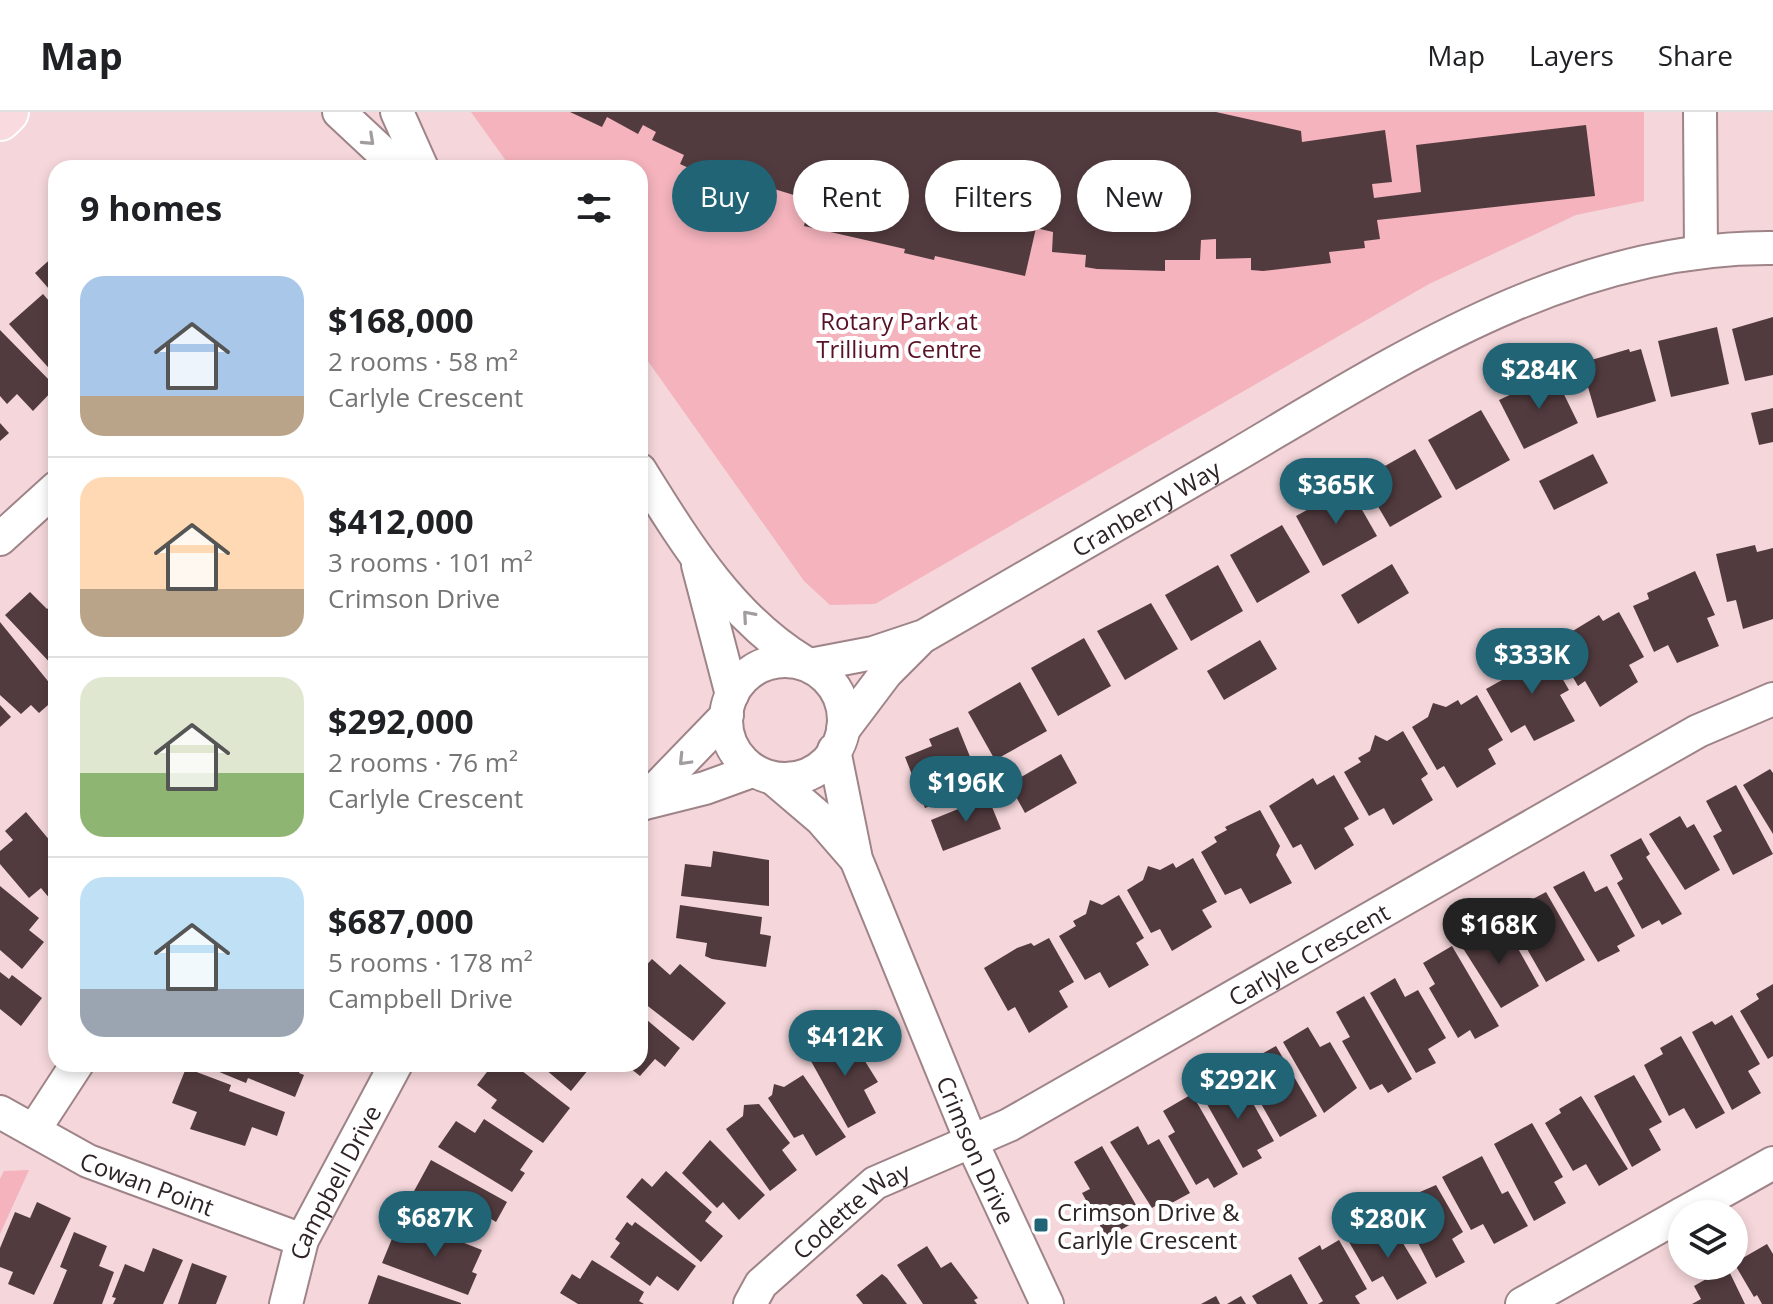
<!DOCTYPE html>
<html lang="en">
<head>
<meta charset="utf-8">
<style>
	:root { --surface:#fff; --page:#f2f2f2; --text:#202124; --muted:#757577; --line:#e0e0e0; --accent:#206476 }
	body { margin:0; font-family:"Open Sans",sans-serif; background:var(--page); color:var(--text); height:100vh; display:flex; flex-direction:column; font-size:30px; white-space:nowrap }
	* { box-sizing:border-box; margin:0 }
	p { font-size:26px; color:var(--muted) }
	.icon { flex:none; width:44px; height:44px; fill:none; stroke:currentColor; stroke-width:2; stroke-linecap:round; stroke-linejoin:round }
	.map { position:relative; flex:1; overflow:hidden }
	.details { position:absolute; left:48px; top:48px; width:600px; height:912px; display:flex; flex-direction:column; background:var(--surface); border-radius:24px; box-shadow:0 4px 12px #0003 }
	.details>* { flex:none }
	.top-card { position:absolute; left:672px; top:48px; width:760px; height:72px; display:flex; gap:16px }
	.fabs { position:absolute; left:1668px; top:1088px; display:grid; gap:16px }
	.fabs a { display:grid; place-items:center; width:80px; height:80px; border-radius:50%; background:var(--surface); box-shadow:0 4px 12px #0003; font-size:40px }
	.price { position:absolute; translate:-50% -68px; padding:0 18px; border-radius:28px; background:var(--accent); color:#fff; font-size:26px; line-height:52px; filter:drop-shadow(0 2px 4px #0008) }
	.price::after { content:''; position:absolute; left:50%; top:48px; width:24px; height:18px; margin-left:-12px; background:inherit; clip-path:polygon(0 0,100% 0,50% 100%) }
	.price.on { background:#222; color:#fff }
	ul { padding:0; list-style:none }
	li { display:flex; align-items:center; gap:24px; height:200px; padding:0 32px }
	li+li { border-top:2px solid var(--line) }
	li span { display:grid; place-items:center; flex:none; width:224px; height:160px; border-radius:24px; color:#555 }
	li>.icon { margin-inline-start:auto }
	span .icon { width:96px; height:96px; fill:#fffc; stroke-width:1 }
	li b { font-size:34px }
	h2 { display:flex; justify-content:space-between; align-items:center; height:96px; padding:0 32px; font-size:34px }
	.chip { padding:0 28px; border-radius:36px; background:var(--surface); box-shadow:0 4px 12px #0003; font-size:28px; line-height:72px }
	.chip.on { background:var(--accent); color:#fff }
	header { display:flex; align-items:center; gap:48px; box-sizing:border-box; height:112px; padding:0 40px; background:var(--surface); border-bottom:2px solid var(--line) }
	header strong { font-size:38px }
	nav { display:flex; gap:44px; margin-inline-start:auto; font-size:28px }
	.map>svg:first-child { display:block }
</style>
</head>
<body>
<header>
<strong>Map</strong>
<nav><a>Map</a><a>Layers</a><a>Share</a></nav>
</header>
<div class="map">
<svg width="1773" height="1192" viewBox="0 0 1773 1192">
	<rect width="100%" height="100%" fill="#f5d7db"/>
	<g fill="#f4b3bd">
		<path d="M471 0H1644V89L1576 103 1429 172 875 492 830 493 804 469 640 238V56H511Z"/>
		<path d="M29 1058 0 1122V1067L4 1059Z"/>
	</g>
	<g fill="#523b3f">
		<path d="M570 0H1216L1301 19 1302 30 1385 18 1392 70 1372 72 1374 86 1421 80 1416 33 1586 13 1595 84 1377 108 1380 127 1364 129 1365 136 1329 140 1331 151 1263 159 1251 158V146L1216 147V127L1201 128 1200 148H1165V159L1097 157 1085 155 1086 143 1052 140 1053 120 1036 116 1025 164 935 144 934 148 904 141 905 137 804 114 810 88 758 72 754 82 732 76 680 52 684 43 652 28 656 20 643 13 638 22 607 5 602 15Z"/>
		<path d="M56 142V185L35 161Z"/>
		<path d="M43 182 56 197V264L9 212Z"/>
		<path d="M1773 205V263L1745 269 1732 217Z"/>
		<path d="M1717 215 1729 272 1671 285 1658 229Z"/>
		<path d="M0 218 56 275 33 299 17 282 7 292 0 284Z"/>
		<path d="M1629 237 1630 240 1641 237 1656 289 1597 306 1581 251Z"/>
		<path d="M1554 262 1578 311 1524 337 1499 288Z"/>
		<path d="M1773 296V330L1759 333 1751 301Z"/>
		<path d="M1481 298 1510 348 1456 378 1428 328Z"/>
		<path d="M0 311 9 321 0 329Z"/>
		<path d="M1415 337 1442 385 1390 415 1362 367Z"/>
		<path d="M1593 342 1608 371 1554 398 1539 369Z"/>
		<path d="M1349 375 1377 424 1323 454 1296 404Z"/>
		<path d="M1282 413 1310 460 1257 491 1230 443Z"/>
		<path d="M1755 433 1757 440 1773 436V507L1743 517 1736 488 1727 490 1716 442Z"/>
		<path d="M1392 452 1409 481 1358 512 1341 483Z"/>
		<path d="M1218 453 1243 499 1191 529 1165 483Z"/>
		<path d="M1695 459 1715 503 1707 506 1719 534 1677 551 1668 533 1654 540 1633 494 1649 487 1647 481Z"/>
		<path d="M30 480 47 497 53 492 56 495V557L5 503Z"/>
		<path d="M1151 491 1178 537 1125 568 1097 519Z"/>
		<path d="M1619 500 1644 545 1629 553 1638 570 1600 595 1585 569 1578 574 1553 531 1599 503 1603 509Z"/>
		<path d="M0 510 56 579V586L39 601 31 593 21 602 0 583Z"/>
		<path d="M1084 526 1111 574 1058 604 1031 556Z"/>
		<path d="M1260 528 1277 557 1224 588 1207 559Z"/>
		<path d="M1544 535 1569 578 1560 583 1575 609 1534 629 1525 613 1511 621 1486 577 1502 568 1499 561Z"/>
		<path d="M1020 570 1047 619 995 648 968 600Z"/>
		<path d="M1477 583 1503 628 1488 637 1496 652 1457 676 1444 654 1437 658 1412 615 1428 605 1433 591 1446 595 1458 588 1461 593Z"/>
		<path d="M0 593 11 605 0 615Z"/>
		<path d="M640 599 648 613 640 617Z"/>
		<path d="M958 615 979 667 954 677 957 684 925 696 905 645 932 634 929 627Z"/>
		<path d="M1403 619 1428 662 1421 667 1433 688 1393 713 1384 696 1369 704 1344 660 1361 650 1358 646 1370 639 1375 623 1387 629Z"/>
		<path d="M1061 642 1077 671 1025 701 1009 672Z"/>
		<path d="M1770 657 1773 661V722L1743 673Z"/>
		<path d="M1334 663 1359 707 1344 716 1354 733 1315 758 1301 732 1293 736 1269 694 1313 666 1317 673Z"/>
		<path d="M1736 673 1773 742 1733 763 1713 724 1722 719 1706 689Z"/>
		<path d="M988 685 1001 717 943 739 931 708Z"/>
		<path d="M1260 698 1280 734 1276 743 1292 771 1250 792 1241 776 1225 783 1201 740 1217 730 1214 725 1227 718 1225 715Z"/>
		<path d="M26 700 56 736V794L41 776 29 786 0 752V739L13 728 5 719Z"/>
		<path d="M1680 704 1687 716 1694 712 1720 758 1685 778 1649 722Z"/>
		<path d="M1641 726 1650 742 1646 745 1682 802 1662 813 1659 808 1642 817 1617 771 1623 767 1610 743Z"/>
		<path d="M713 739 769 748V794L681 784 685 752 711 755Z"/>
		<path d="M1193 746 1217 790 1202 798 1212 815 1172 839 1160 817 1151 821 1127 778 1143 768 1148 754 1160 758 1173 751 1176 756Z"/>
		<path d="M1584 759 1595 780 1607 774 1635 824 1617 834 1620 839 1598 850 1553 775Z"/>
		<path d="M0 774 39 806 29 818 44 830 22 857 0 838Z"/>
		<path d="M1546 780 1585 848 1546 870 1523 830 1532 825 1516 796Z"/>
		<path d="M1119 783 1144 826 1136 831 1149 853 1109 876 1100 860 1085 868 1059 824 1076 814 1073 809 1086 802 1090 788 1102 793Z"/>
		<path d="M680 793 762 805 760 822 771 824 766 855 712 847 705 844 707 831 676 826Z"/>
		<path d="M1490 812 1505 839 1516 833 1539 874 1501 896 1459 830Z"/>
		<path d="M1049 826 1074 870 1059 879 1068 895 1029 921 1015 895 1008 899 984 856 1017 836 1031 831 1034 834Z"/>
		<path d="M1452 834 1499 914 1475 927 1470 918 1458 926 1429 876 1435 872 1423 851Z"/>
		<path d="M652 847 670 863 680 852 726 891 693 929 640 888V860Z"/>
		<path d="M0 860 9 867 12 863 42 886 21 914 0 897Z"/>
		<path d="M1395 866 1405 885 1418 878 1446 926 1428 937 1436 951 1416 961 1370 881Z"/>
		<path d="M1773 872V944L1768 947 1740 899 1759 887 1756 882Z"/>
		<path d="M1364 884 1412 967 1388 981 1382 972 1370 978 1342 929 1350 925 1336 900Z"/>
		<path d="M640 902 680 936 665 955 655 947 640 964 625 952H640Z"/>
		<path d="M1732 903 1760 952 1748 959 1761 981 1732 998 1692 920 1712 909 1715 913Z"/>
		<path d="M1308 915 1320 935 1330 930 1357 976 1324 1001 1283 930Z"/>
		<path d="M848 922 878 970 864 978 876 1001 848 1016 806 940 833 925 835 929Z"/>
		<path d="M1681 924 1725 1001 1696 1017 1684 996 1669 1004 1644 953 1663 942 1660 936Z"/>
		<path d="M1276 934 1317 1004 1280 1025 1255 981 1263 977 1247 950Z"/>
		<path d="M214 952H303L299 961 304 963 295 985 248 966 246 971 212 957Z"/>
		<path d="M493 952H513L570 996 543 1031 491 996 497 988 477 973Z"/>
		<path d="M539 952H593L571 979Z"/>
		<path d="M186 956 231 973 229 979 285 1000 277 1024 252 1015 245 1034 190 1017 197 1000 172 991Z"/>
		<path d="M803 963 846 1025 816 1044 803 1022 794 1026 768 986 772 983 774 972 784 975Z"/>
		<path d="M1634 963 1662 1010 1649 1017 1661 1038 1632 1055 1594 984Z"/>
		<path d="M1224 965 1235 983 1245 977 1274 1029 1257 1038 1262 1046 1243 1056 1199 978Z"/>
		<path d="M1192 982 1238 1062 1214 1076 1208 1066 1196 1073 1168 1024 1175 1020 1163 999Z"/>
		<path d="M1581 984 1628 1057 1599 1074 1586 1052 1573 1059 1545 1011 1561 1001 1559 997Z"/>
		<path d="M759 992 790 1031 782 1038 797 1058 770 1079 726 1017 743 1004 744 993Z"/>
		<path d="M484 1007 533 1039 520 1058 525 1061 512 1080 438 1035 456 1009 475 1021Z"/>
		<path d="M1532 1011 1563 1065 1554 1070 1566 1091 1534 1109 1494 1032Z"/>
		<path d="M1138 1014 1148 1033 1159 1027 1190 1081 1168 1093 1165 1088 1152 1096 1110 1030Z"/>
		<path d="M710 1028 765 1083 739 1108 723 1090 717 1096 682 1061Z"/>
		<path d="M1102 1034 1143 1105 1107 1126 1082 1081 1090 1077 1074 1050Z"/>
		<path d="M1482 1044 1502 1082 1508 1079 1528 1114 1494 1132 1483 1112 1471 1118 1442 1065Z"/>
		<path d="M431 1048 507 1090 496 1110 488 1105 478 1124 435 1104 440 1095 413 1081Z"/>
		<path d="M666 1059 712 1100 705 1109 723 1124 701 1150 626 1085 642 1066 652 1075Z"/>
		<path d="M1436 1073 1463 1120 1452 1127 1465 1150 1436 1166 1397 1090Z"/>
		<path d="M37 1090 71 1106 34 1183 8 1172 13 1160 0 1155V1136L15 1100 30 1106Z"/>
		<path d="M1389 1108 1427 1171 1397 1188 1383 1164 1372 1170 1349 1130Z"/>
		<path d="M627 1110 632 1114 635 1110 696 1154 678 1179 657 1164 650 1174 610 1145 620 1131 615 1127Z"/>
		<path d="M396 1117 424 1129 429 1117 482 1138 472 1160 477 1162 468 1183 382 1151Z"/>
		<path d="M74 1120 107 1134 99 1154 114 1160 102 1192H53L67 1158 60 1155Z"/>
		<path d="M1339 1128 1367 1177 1355 1184 1360 1192H1318L1323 1189 1298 1146 1320 1133 1322 1138Z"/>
		<path d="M1767 1132 1773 1142V1192H1762L1757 1183 1754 1185 1734 1151Z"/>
		<path d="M927 1134 941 1156 951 1150 978 1186 974 1188 977 1192H923L897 1153Z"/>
		<path d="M153 1136 183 1148 163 1192H113L116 1186 112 1185 125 1152 144 1160Z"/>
		<path d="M592 1148 644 1180 639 1189 644 1192H578L560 1181 572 1162 580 1167Z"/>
		<path d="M192 1151 227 1164 216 1192H178Z"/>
		<path d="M1727 1155 1745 1192H1692L1701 1187 1694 1174Z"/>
		<path d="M882 1162 887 1166 907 1192H863L856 1183Z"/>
		<path d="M1291 1162 1308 1192H1257L1252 1184Z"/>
		<path d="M378 1163 461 1191V1192H368Z"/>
		<path d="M1216 1184 1220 1192H1201Z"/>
		<path d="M1241 1184 1246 1192H1227Z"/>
	</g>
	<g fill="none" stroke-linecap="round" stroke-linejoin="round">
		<g stroke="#9e8488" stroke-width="36">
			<g id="minor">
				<path d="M339 0 399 56"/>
				<path d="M397 0 422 56"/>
				<path d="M1700 0 1701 140"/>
				<path d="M640 358C685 430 730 505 804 550"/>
				<path d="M0 427 56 376"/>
				<path d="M698 453 732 583"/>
				<circle cx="785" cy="608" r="59"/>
				<path id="s1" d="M810 553 873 541 924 524C1027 464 1130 405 1233 345 1401 246 1571 134 1773 136"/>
				<path d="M843 618 886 561 918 529"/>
				<path id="s2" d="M834 638 856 747 972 1031 1047 1192"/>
				<path d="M774 667 821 707 854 745"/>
				<path d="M641 692 705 676 752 659"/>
				<path d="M640 693 727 603"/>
				<path id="s3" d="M0 1000 88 1049 302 1128"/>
				<path d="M34 1018 77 952"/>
				<path d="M1682 1102 1773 1051"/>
				<path id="s4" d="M286 1192 302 1128 396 952"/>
				<path id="s5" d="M750 1192 761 1172 875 1071 1009 1013 1698 619 1773 587"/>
				<path d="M1522 1192 1682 1102"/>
			</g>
		</g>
		<g stroke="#fff" stroke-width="46">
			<path id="major" d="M0 7 7 0"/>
		</g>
		<use href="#minor" stroke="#fff" stroke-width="32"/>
		<use href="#major" stroke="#f8dadf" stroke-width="42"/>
	</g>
	<defs><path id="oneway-chevron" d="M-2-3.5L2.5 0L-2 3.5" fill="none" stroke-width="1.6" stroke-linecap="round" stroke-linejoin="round" transform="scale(2)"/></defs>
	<g stroke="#a19c9d">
		<use href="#oneway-chevron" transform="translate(369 28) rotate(43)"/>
		<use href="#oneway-chevron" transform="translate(748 504) rotate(-131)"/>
		<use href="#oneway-chevron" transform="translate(684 648) rotate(134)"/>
	</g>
	<rect fill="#206476" stroke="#fff" stroke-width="3" x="1033" y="1105" width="16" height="16" rx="4"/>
	<g text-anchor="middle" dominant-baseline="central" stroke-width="8" stroke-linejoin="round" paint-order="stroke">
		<g font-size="24" fill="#591127" stroke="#fff">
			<text x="899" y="208">Rotary Park at<tspan x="899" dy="28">Trillium Centre</tspan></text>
		</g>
		<g font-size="24" fill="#2e2325" stroke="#fff">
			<text stroke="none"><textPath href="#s1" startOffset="374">Cranberry Way</textPath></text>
			<text stroke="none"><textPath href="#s5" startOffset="666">Carlyle Crescent</textPath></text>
			<text stroke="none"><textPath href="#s2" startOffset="426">Crimson Drive</textPath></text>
			<text stroke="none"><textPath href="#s3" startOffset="164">Cowan Point</textPath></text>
			<text stroke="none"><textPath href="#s4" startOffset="132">Campbell Drive</textPath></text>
			<text stroke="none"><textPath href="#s5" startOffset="140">Codette Way</textPath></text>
		</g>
		<g font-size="24" fill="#2e2325" stroke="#fff" text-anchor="start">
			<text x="1057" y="1099">Crimson Drive &amp;<tspan x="1057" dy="28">Carlyle Crescent</tspan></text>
		</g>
	</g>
</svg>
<div class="fabs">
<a><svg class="icon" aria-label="layers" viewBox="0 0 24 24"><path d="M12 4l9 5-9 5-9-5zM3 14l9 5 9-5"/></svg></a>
</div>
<b class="price" style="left:1539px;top:299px">$284K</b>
<b class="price" style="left:1336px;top:414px">$365K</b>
<b class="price" style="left:1532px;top:584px">$333K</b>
<b class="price" style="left:966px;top:712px">$196K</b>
<b class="price on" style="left:1499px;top:854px">$168K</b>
<b class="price" style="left:845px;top:966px">$412K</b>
<b class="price" style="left:1238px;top:1009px">$292K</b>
<b class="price" style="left:435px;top:1147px">$687K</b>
<b class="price" style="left:1388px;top:1148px">$280K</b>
<div class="top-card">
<a class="chip on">Buy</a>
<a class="chip">Rent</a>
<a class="chip">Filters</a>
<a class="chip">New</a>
</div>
<section class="details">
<h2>9 homes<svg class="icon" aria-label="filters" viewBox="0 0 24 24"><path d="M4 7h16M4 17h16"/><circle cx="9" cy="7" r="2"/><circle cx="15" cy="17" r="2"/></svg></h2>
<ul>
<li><span style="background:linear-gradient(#a9c7e8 75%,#b9a48a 0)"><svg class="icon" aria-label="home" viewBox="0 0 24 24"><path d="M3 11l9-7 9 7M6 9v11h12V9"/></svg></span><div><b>$168,000</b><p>2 rooms · 58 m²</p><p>Carlyle Crescent</p></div></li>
<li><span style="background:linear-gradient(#ffd9b3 70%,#b9a48a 0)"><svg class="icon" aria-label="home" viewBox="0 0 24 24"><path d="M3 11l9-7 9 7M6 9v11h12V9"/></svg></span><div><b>$412,000</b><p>3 rooms · 101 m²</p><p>Crimson Drive</p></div></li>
<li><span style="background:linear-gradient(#dfe7d0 60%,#8fb573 0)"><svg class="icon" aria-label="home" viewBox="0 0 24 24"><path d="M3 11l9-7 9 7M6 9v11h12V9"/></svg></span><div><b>$292,000</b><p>2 rooms · 76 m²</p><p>Carlyle Crescent</p></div></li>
<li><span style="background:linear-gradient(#bfe0f5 70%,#9aa5b1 0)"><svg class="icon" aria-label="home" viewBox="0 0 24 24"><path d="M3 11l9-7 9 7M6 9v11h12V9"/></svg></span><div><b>$687,000</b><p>5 rooms · 178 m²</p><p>Campbell Drive</p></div></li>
</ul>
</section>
</div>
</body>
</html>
